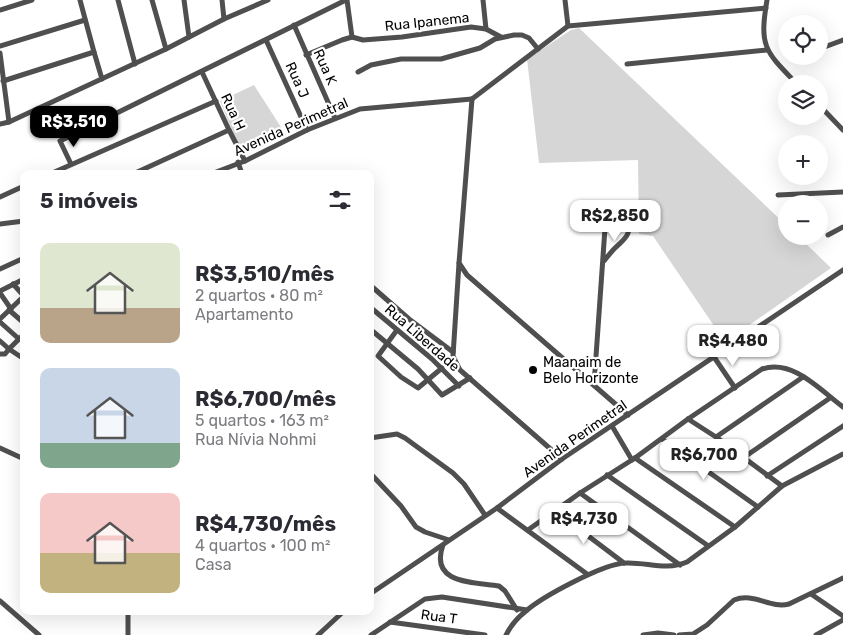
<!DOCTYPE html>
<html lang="pt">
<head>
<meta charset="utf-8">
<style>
	:root { --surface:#fff; --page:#f7f7f7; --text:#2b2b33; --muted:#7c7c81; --accent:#000 }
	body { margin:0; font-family:Rubik,sans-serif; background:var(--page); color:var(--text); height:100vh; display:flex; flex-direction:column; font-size:19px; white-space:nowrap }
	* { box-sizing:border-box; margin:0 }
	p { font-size:16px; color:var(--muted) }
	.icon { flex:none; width:28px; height:28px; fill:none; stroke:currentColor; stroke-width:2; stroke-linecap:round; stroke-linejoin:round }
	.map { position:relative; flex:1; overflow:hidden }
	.panel { position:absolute; left:20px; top:170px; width:354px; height:445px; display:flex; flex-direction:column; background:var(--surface); border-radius:10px; box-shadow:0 5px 20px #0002 }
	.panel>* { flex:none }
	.fabs { position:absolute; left:778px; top:15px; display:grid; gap:10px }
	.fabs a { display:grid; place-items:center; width:50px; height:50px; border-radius:50%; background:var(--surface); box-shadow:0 5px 20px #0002; font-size:25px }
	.price { position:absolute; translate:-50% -42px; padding:0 11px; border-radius:10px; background:#fff; color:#222; font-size:16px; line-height:32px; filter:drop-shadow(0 1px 2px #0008) }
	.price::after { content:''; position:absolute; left:50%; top:30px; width:15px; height:11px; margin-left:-8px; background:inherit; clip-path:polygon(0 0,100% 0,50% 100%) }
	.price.active { background:var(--accent); color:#fff }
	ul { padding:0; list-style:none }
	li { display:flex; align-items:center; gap:15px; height:125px; padding:0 20px }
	li span { display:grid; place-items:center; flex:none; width:140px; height:100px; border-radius:10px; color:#555 }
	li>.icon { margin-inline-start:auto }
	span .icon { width:60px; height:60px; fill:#fffc; stroke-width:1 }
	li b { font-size:21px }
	h2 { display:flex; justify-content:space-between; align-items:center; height:60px; padding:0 20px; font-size:21px }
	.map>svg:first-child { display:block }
</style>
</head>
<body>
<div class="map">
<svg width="843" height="635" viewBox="0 0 843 635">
	<rect width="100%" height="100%" fill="#fff"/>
	<g fill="#d6d6d6">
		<path d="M579 28 786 225V236H798L831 268 725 342 653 236 639 234 638 160 539 163 527 59 571 30Z"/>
		<path d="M254 85 286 135 242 155 220 101Z"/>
	</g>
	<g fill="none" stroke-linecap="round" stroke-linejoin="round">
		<g stroke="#4f4f4f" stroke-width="5">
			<path d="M80 0 94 52 102 79"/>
			<path d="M118 0 135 64"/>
			<path d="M152 0 166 49"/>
			<path d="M184 0 189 37"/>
			<path d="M222 0 224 19"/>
			<path d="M483 0 486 29"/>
			<path d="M565 0 568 26"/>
			<path d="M767 0C759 47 765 51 797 84"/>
			<path d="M0 10 32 0"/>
			<path d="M294 25 335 118"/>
			<path d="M352 37 363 40 402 37 471 27 486 29 501 37"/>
			<path d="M266 40 307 130"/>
			<path d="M0 46 85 20"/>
			<path d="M819 49 843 40"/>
			<path d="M0 53 9 122"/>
			<path d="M306 55 342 40 352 37 347 0"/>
			<path d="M627 64 767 50"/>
			<path d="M202 72 229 130 245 161"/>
			<path d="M358 72 371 65 401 59H441L480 48 495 39 514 35H522L529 38 538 49"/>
			<path d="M3 81 94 52"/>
			<path d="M472 99 459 263 467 275 628 415"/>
			<path d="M472 99 568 26 766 8"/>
			<path d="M819 105 843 130"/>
			<path d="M0 124 9 122 166 49 224 19 268 0"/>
			<path d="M238 162 242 174"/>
			<path d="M71 164 60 141 346 0"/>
			<path d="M50 174 216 101"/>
			<path d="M133 174 229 130"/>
			<path d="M211 174 245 161 307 130 360 109 472 99"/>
			<path d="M778 195 843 192"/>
			<path d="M0 197 24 186"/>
			<path d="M0 224 24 221"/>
			<path d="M828 235 843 227"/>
			<path d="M459 263 453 356 460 370 562 459"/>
			<path d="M0 269 24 258"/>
			<path d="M13 284 24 296"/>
			<path d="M370 285 409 319 453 352"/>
			<path d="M0 291 24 279"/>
			<path d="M0 293 11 309"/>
			<path d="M370 307 432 359 459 386"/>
			<path d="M9 310 24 323"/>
			<path d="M0 319 24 296"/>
			<path d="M0 322 19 339"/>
			<path d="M370 329 418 369 442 395 470 378"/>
			<path d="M397 330 378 356 401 377 418 388 442 368"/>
			<path d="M0 341 9 349 24 334"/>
			<path d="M0 354H5L9 349 21 357 24 355"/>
			<path d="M714 357 735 388"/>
			<path d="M594 385 605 228 609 219 612 217 624 218C635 231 625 239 615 248 611 252 608 256 604 261"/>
			<path d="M688 419 716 437 782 486"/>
			<path d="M612 426 632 460"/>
			<path d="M716 437 803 377"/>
			<path d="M370 438 397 434 405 438 453 473 464 484 485 515"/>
			<path d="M662 439 758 507"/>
			<path d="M0 448 24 459"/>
			<path d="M635 458 735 527"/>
			<path d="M743 458 830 398"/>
			<path d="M370 473 401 506 416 527 425 532 449 540"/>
			<path d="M607 475 707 545"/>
			<path d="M767 476 843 426"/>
			<path d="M580 493 680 565"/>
			<path d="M497 508 587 574"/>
			<path d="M555 511 624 563"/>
			<path d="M528 530 580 493 635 458 688 419 762 369C793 359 820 390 843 407"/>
			<path d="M443 545C429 584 473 582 499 586L505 591 517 610"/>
			<path d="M370 594 497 508 562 459 843 270"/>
			<path d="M811 594 843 616"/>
			<path d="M0 601 39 635"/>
			<path d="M390 622 485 635"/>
			<path d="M128 635V611"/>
			<path d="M318 635 344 611"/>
			<path d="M371 635 425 599 442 597 527 610"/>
			<path d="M506 635C511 625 517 618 526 611 542 597 604 563 626 563 647 562 666 571 687 562L735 527 782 486 843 454"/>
			<path d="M643 635 658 633 674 635"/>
			<path d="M679 635 693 634 707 625 734 600C754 592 770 609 789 604L843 578"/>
			<path d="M816 635 843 620"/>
		</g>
	</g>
	<circle fill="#000" stroke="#fff" stroke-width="2" cx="533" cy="370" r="5"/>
	<g text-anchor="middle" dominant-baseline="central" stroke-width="4.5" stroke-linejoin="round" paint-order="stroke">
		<g font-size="14" fill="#000" stroke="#fff">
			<text transform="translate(427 22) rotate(-6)">Rua Ipanema</text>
			<text transform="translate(325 67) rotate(66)">Rua K</text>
			<text transform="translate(297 80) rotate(66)">Rua J</text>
			<text transform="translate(233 112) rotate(65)">Rua H</text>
			<text transform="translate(291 127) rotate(-24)">Avenida Perimetral</text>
			<text transform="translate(422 338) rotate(41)">Rua Liberdade</text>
			<text transform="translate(575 439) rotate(-35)">Avenida Perimetral</text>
			<text transform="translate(439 617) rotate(8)">Rua T</text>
		</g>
		<g font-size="14" fill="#000" stroke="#fff" text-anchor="start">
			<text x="543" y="362">Maanaim de<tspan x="543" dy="16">Belo Horizonte</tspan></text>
		</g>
	</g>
</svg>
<div class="fabs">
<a><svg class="icon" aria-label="locate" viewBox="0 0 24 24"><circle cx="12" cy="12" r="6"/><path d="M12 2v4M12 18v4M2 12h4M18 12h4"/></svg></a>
<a><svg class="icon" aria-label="layers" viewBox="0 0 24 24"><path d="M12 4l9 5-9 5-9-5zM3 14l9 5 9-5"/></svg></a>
<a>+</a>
<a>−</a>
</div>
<b class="price active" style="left:74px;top:148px">R$3,510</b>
<b class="price" style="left:615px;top:242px">R$2,850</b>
<b class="price" style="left:733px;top:367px">R$4,480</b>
<b class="price" style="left:704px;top:481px">R$6,700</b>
<b class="price" style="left:584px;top:545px">R$4,730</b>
<section class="panel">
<h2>5 imóveis<svg class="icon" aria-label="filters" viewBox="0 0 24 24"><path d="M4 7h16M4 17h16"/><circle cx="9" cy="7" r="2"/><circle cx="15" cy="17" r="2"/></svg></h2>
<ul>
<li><span style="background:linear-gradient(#dfe7d0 65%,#b9a48a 0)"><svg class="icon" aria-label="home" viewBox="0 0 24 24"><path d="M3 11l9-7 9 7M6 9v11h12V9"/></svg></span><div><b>R$3,510/mês</b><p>2 quartos · 80 m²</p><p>Apartamento</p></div></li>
<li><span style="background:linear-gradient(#c9d6e8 75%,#7fa58c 0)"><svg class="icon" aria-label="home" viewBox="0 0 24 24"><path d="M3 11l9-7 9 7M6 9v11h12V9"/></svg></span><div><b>R$6,700/mês</b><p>5 quartos · 163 m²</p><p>Rua Nívia Nohmi</p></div></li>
<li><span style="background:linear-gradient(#f6c9c9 60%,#c2b280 0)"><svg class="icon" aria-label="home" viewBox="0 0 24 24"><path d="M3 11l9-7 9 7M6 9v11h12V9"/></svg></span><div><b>R$4,730/mês</b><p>4 quartos · 100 m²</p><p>Casa</p></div></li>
</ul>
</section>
</div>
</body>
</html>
